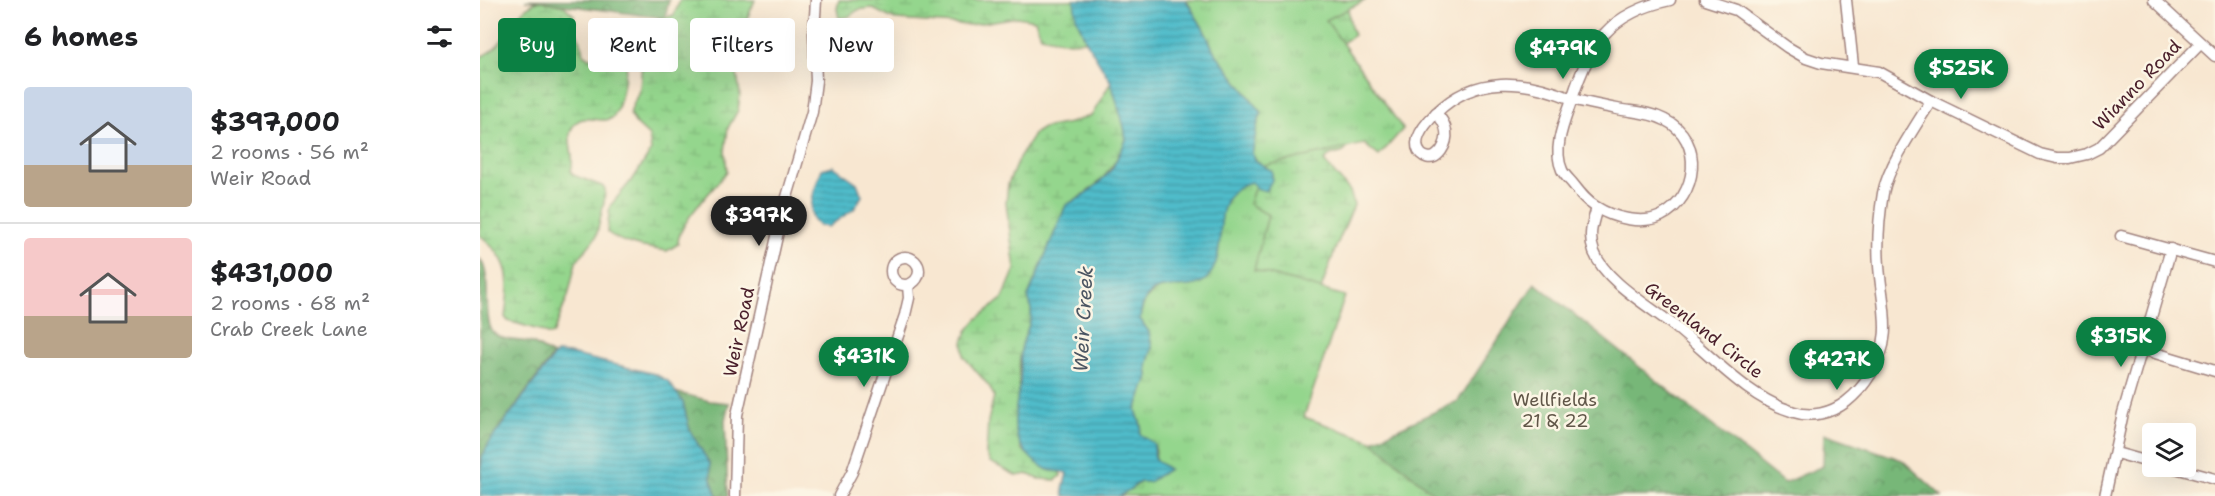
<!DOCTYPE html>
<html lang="en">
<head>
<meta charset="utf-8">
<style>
	:root { --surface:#fff; --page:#f6f6f6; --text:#202124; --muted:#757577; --line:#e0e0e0; --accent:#0b8043 }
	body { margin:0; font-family:"Shantell Sans",sans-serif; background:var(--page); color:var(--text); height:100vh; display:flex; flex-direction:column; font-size:22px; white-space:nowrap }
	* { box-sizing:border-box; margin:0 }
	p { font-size:20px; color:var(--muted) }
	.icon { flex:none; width:33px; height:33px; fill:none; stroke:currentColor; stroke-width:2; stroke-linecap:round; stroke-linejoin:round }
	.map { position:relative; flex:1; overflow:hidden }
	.drawer { display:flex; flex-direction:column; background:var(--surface); width:480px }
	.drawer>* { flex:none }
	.top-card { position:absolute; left:18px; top:18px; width:570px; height:54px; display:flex; gap:12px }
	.fabs { position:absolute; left:1662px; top:423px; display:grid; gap:12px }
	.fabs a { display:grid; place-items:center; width:54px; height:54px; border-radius:6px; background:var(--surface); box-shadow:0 6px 24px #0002; font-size:30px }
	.price { position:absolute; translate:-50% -51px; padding:0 14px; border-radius:21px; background:var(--accent); color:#fff; font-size:20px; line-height:39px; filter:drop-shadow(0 2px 3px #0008) }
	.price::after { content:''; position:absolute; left:50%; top:36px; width:18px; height:14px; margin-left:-9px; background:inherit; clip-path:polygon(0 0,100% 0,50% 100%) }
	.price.on { background:#222; color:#fff }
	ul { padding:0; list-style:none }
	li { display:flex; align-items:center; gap:18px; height:150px; padding:0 24px }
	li+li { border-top:2px solid var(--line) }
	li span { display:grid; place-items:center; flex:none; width:168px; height:120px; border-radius:6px; color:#555 }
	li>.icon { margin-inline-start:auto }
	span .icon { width:72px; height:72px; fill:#fffc; stroke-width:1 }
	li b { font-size:26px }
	h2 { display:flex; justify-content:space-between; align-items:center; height:72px; padding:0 24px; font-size:26px }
	.pill { padding:0 21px; border-radius:6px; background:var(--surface); box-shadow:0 6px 24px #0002; font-size:21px; line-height:54px }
	.pill.on { background:var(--accent); color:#fff }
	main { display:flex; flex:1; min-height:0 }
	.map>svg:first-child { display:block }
</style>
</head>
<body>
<main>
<section class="drawer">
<h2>6 homes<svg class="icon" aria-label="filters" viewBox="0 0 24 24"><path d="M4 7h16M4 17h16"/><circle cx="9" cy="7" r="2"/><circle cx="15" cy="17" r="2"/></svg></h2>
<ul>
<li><span style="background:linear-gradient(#c9d6e8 65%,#b9a48a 0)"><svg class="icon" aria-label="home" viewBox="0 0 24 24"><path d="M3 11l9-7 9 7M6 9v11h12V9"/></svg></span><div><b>$397,000</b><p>2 rooms · 56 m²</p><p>Weir Road</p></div></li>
<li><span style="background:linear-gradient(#f6c9c9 65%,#b9a48a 0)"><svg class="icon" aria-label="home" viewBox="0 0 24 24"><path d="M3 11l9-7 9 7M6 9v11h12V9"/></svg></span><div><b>$431,000</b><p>2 rooms · 68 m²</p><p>Crab Creek Lane</p></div></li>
</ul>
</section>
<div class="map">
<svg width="1735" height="496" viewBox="0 0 1735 496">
	<defs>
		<pattern id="forest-crowns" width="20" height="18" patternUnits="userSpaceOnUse" patternTransform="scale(1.5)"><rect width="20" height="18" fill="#77b778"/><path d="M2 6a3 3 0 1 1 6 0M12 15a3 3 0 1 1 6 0" fill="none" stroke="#649463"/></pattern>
		<pattern id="wetland-marsh" width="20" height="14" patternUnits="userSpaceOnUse" patternTransform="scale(1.5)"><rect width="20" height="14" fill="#94d68d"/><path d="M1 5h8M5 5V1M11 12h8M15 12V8" fill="none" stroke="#81b77a"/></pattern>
		<pattern id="park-tufts" width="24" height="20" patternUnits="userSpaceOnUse" patternTransform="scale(1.5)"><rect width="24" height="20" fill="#94d68d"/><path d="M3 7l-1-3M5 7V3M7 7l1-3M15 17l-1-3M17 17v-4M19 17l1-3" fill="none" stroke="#81b77a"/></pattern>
		<pattern id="water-rules" width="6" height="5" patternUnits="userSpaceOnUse" patternTransform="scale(1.5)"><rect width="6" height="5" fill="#50bcca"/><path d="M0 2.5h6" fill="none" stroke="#4498a4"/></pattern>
	</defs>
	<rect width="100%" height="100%" fill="#fcf5e5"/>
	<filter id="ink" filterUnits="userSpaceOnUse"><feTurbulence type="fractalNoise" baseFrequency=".0167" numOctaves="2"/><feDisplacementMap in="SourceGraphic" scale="12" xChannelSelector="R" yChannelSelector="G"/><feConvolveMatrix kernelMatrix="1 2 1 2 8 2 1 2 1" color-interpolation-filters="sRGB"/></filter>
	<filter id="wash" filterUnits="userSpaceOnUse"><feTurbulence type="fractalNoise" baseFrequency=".008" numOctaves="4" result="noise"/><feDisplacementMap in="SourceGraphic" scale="24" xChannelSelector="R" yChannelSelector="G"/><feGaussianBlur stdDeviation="1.35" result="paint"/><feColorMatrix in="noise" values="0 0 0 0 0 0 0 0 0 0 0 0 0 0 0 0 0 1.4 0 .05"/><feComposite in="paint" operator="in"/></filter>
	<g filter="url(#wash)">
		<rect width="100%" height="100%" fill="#f8e7d1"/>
		<g fill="url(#forest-crowns)" stroke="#606b52" stroke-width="1.5">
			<path d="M45 0H189L185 18Z"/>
			<path d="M0 259C14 277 0 324 16 335 26 342 41 339 52 343 59 346 66 352 73 355L10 441 2 457 0 479Z"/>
			<path d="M1055 283 1304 483 1343 466 1344 433 1422 460 1462 496H956L892 441 978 401Z"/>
			<path d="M195 392 230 401 249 403 245 420 248 496H237L231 479 230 464 210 431 203 402Z"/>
		</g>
		<g fill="url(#wetland-marsh)" stroke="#6f7a5c" stroke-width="1.5">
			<path d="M200 0H275L259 38 255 60 260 94 258 110 248 128 245 151 247 171C235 189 197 223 198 244L187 251C167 248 143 245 127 232L130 206 155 176 171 151 169 136 156 124 150 114C152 105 158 96 160 87 163 71 157 29 176 20 181 18 188 17 194 15Z"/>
			<path d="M359 0H594L596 17 606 41 589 42 561 36 555 20 537 17 490 25 432 21 415 20 391 8 378 10 368 17 359 18 357 9Z"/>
			<path d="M706 0 868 8 871 28 874 35 857 47 869 142C867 152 862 154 852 154L844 161 870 191 874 205 856 247 832 315 640 496 771 182 778 189 776 161 723 28Z"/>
			<path d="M61 1 84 6 94 15 96 31 103 48 104 55 109 58 143 60 147 64C145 75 141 111 132 118 119 126 101 108 91 130 86 141 96 155 91 171L93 175 122 186 125 189 124 203 116 237 96 262 88 296 73 334 69 335 59 330 28 321 25 317C30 278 32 262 0 235V57C32 44 30 8 61 1Z"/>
			<path d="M631 82C636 99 645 118 646 137 646 143 642 148 639 154 628 178 609 193 586 205L548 297C557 319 545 329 541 350 536 382 541 417 541 449L568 470 580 471 581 476 576 480 559 479 547 474 537 476 510 462 506 453 507 439 508 421 514 396 509 386 484 357 483 342 487 331 497 319 523 298 535 269 526 203 528 184 538 160 555 133 563 128 590 123 612 115Z"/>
		</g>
		<g fill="url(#park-tufts)" stroke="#6f7a5c" stroke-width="1.5">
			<path d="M706 0H886L846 20 923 129 899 156 884 144 783 166 776 161 772 153C776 139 775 124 782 113L734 51 723 28Z"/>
			<path d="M771 182 775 186 769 204 788 215 774 270 865 296 824 417 892 441 956 496H640L661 482 680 464 675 460 676 451 674 444 660 435 661 425 656 410 668 377 667 365 672 348 669 332 660 319C664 283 689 286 718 284L740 230 742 210 750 195 760 185Z"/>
		</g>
		<g fill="url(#water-rules)" stroke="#4d6e7a" stroke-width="1.5">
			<path d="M594 0H706L723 28 734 51 782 113C775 124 776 140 772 153L776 161 792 171V180L786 191 778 189 771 182C724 195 752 247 729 276 710 301 665 266 660 319L669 332 672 348 667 365 668 377 656 410 661 425 660 434 674 444 675 460 689 469 669 482H660L640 496H584L583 490 587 473C581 471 574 472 568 470 563 468 557 463 553 460 527 437 535 413 540 383 541 372 540 361 541 350 545 329 557 319 548 297L586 205 601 197 618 184 632 169 646 140 644 127 631 82 606 41 596 17Z"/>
			<path d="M353 166 377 183 382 196 374 209 348 227C344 226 341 226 338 225 323 215 337 181 342 169Z"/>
			<path d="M76 353 90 354 175 374 188 381 203 402 210 431 230 464 231 479 237 496H0L2 457 10 441Z"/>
		</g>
	</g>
	<g filter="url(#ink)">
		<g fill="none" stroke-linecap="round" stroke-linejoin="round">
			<g stroke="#a1837e" stroke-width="13">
				<g id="street">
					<path d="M1225 0 1256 10 1307 47 1326 58 1341 63 1399 72 1451 101 1560 154 1577 158H1590L1607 154 1619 148 1720 44"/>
					<path d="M1366 0 1373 66"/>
					<path d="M1674 0 1735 56"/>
					<path d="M1092 99C1107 103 1122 106 1137 109 1153 112 1170 112 1185 120 1225 139 1218 198 1181 216 1162 225 1133 218 1116 207 1106 201 1100 193 1093 184 1090 180 1084 175 1082 170 1072 148 1085 120 1092 99Z"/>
					<path d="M956 113C996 74 1044 79 1092 99 1110 43 1129 13 1190 0"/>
					<path d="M956 113C967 124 970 138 961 151 959 153 957 156 954 157 950 159 944 157 941 154 929 141 948 121 956 113Z"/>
					<path d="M1117 208C1112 224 1108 236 1114 252 1125 281 1169 306 1193 325 1231 355 1267 398 1314 412 1332 418 1351 413 1366 402 1375 395 1384 385 1390 375 1415 338 1402 307 1399 266 1397 241 1399 217 1403 193 1409 164 1435 127 1451 101"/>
					<path d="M1641 236 1735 262"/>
					<circle cx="425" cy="271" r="14"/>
					<path d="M1662 349 1735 371"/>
					<path d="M1636 453 1672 463"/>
					<path d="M1688 466 1735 479"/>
					<path d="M255 496 257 415 302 214 332 112 336 81 334 33 336 0"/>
					<path d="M359 496 372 472 425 315 429 298 428 285"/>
					<path d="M1625 496 1643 413 1691 249"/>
				</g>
			</g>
			<use href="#street" stroke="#fff" stroke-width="10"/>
		</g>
	</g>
	<g text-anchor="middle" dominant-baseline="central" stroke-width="5" stroke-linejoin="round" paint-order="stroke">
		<g font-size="18" fill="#4a1f2b" stroke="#fcf5e5">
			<text transform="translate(1657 85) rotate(-46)">Wianno Road</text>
			<text transform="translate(1224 330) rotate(38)">Greenland Circle</text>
			<text transform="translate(259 332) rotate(-78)">Weir Road</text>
		</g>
		<g font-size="18" fill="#605648" stroke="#fcf5e5">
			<text x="1075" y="400">Wellfields<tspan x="1075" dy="21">21 &amp; 22</tspan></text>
		</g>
		<g font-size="20" font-style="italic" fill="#4c5663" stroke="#fcf5e5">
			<text transform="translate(603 319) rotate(-87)">Weir Creek</text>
		</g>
	</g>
</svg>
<div class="fabs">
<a><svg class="icon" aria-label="layers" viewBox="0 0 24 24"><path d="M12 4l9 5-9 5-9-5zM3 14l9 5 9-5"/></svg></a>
</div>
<b class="price" style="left:1083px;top:80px">$479K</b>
<b class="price" style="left:1481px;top:100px">$525K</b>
<b class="price on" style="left:279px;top:247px">$397K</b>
<b class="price" style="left:1641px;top:368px">$315K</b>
<b class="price" style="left:384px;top:388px">$431K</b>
<b class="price" style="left:1357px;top:391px">$427K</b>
<div class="top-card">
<a class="pill on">Buy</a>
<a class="pill">Rent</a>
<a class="pill">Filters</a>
<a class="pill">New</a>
</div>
</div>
</main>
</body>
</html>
